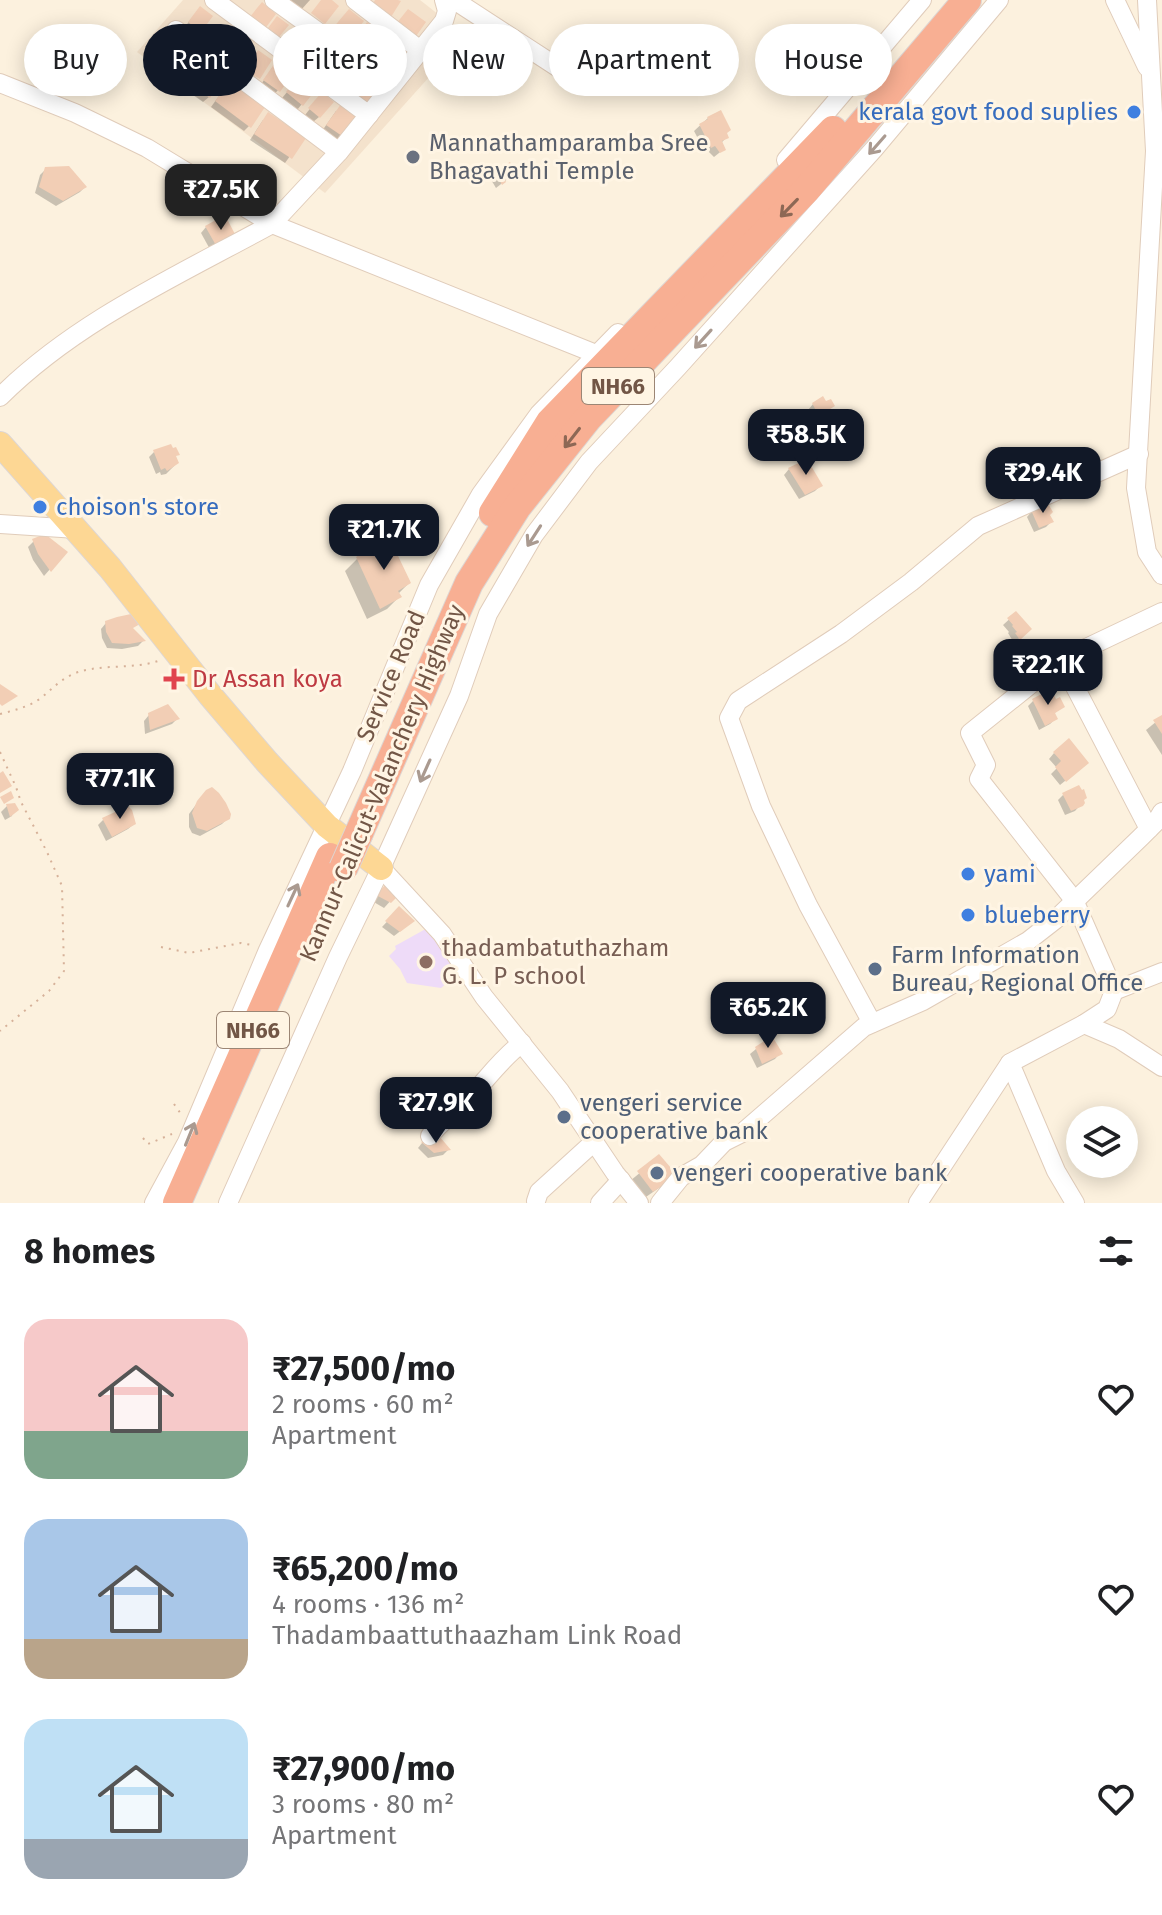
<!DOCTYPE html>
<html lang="en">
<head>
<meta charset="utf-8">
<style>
	:root { --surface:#fff; --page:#f2f2f2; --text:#202124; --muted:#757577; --accent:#111827 }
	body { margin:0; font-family:"Fira Sans",sans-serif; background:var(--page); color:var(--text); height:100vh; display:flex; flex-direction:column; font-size:30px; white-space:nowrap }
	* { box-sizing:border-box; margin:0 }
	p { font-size:26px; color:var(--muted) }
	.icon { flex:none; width:44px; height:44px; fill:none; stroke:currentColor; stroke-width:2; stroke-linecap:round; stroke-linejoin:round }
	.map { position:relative; height:1203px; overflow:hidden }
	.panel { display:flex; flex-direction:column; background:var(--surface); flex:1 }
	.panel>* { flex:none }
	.top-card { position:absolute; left:24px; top:24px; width:1114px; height:72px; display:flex; gap:16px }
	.buttons { position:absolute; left:1066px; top:1106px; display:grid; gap:16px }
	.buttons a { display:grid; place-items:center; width:72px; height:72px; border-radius:50%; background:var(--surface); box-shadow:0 4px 20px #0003; font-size:40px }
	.price { position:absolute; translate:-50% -68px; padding:0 18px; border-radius:16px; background:var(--accent); color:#fff; font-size:26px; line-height:52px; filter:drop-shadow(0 2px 4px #0008) }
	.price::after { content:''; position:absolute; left:50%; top:48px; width:24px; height:18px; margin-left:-12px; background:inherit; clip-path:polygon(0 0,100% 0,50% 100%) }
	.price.selected { background:#222; color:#fff }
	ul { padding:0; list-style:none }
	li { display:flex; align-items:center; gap:24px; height:200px; padding:0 24px }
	li span { display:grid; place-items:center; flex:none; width:224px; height:160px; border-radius:24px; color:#555 }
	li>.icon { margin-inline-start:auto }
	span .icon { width:96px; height:96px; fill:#fffc; stroke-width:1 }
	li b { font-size:34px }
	h2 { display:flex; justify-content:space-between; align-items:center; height:96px; padding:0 24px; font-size:34px }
	.chip { padding:0 28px; border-radius:36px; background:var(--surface); box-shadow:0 4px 20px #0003; font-size:28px; line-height:72px }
	.chip.selected { background:var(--accent); color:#fff }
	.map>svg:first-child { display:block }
</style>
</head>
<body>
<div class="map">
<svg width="1162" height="1203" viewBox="0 0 1162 1203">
	<rect width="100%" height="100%" fill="#fcf1de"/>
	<path fill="#f4e2cc" d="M183 0H420L466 36 325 193 137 52Z"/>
	<path fill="#eedbf8" d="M431 926 463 969 441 988 407 983 400 969 389 956 396 949 395 946Z"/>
	<g fill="#0003">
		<path d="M288 0H310L301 10Z"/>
		<path d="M195 14 199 31 194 36 184 28Z"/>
		<path d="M192 53 204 63 184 85 172 74Z"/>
		<path d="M272 68 278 90 273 96 260 86Z"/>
		<path d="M204 74 209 97 203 102 190 93Z"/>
		<path d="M295 83 302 104 297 110 282 98Z"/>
		<path d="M224 89 249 126 244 131 211 107Z"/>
		<path d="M317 100 319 117 313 122 305 115Z"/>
		<path d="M336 111 341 135 336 140 322 131Z"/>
		<path d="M708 118 725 134 727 137 721 143 724 149 714 157 708 151 705 152 694 131Z"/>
		<path d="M263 120 303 138 285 163 250 140Z"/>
		<path d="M509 165 514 174 496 188 490 178Z"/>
		<path d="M46 169 85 187 80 192 56 206 35 193 40 175Z"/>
		<path d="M206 227 235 238 212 253 201 233Z"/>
		<path d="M813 404 828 410 840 417 823 428 822 425 817 428 808 410Z"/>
		<path d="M154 452 174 457 177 463 166 474 161 475 160 472 156 474 149 457Z"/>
		<path d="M789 469 820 486 815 491 799 499 784 475Z"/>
		<path d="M1032 511 1048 515 1051 522 1046 527 1034 532 1027 517Z"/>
		<path d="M34 541 65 552 44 576 33 560 28 547Z"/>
		<path d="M357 559 409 583 398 594 399 597 387 609 367 619 345 571Z"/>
		<path d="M1016 613 1029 629 1014 643 1008 633 1009 632 1003 625Z"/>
		<path d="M106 623 132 629 143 641 138 646 122 649 107 648 102 638 101 629Z"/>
		<path d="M1033 701 1056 702 1063 707 1053 714 1055 719 1050 724 1039 730 1028 706Z"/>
		<path d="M149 715 177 719 172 724 145 734 144 721Z"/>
		<path d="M1162 717V755L1146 730Z"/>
		<path d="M1054 753 1081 768 1060 785 1051 774 1057 768 1049 759Z"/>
		<path d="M1063 795 1083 802 1075 811 1065 815 1058 800Z"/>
		<path d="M201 798 228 818 222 824 200 836 192 833 189 827V814Z"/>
		<path d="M14 805 12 816 5 820 1 812 7 806Z"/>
		<path d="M103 820 134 824 128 829 106 841 98 825Z"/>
		<path d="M385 888 394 897 384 908 372 901Z"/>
		<path d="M399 909 407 926 394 936 382 927Z"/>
		<path d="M756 1049 780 1053 775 1059 757 1068 750 1054Z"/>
		<path d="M439 1139 448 1150 443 1155 428 1158 418 1148 422 1143Z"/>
		<path d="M659 1157 666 1183 643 1199 630 1181Z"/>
	</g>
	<g fill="#f2ceb5">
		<path d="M321 0H332L339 6 325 24 311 13Z"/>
		<path d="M375 0H398L401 1 391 17 372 5Z"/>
		<path d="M262 2 276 14 264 30 249 18Z"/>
		<path d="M200 6 213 16 201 32 188 22Z"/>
		<path d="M349 9 364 21 347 42 332 29Z"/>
		<path d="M408 9 426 22 414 39 396 24Z"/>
		<path d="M277 16 289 25 279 37 268 28Z"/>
		<path d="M367 22 381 33 366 54 352 43Z"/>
		<path d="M216 24 232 36 221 51 205 40Z"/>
		<path d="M296 27 311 40 298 56 282 44Z"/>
		<path d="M238 37 248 44 238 62 226 55Z"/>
		<path d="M385 37 405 53 391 73 370 58Z"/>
		<path d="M318 43 334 57 320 72 305 59Z"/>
		<path d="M192 50 206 63 190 81 176 68Z"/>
		<path d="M258 50 272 60 260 79 245 70Z"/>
		<path d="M342 56 356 68 338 87 324 75Z"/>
		<path d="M277 60 294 72 280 92 263 80Z"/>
		<path d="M209 66 224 77 210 98 194 87Z"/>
		<path d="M362 68 382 85 366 104 346 87Z"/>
		<path d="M300 75 317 88 303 106 286 92Z"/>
		<path d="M230 81 265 107 251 128 215 101Z"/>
		<path d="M322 92 334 102 320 118 308 108Z"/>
		<path d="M341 104 357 115 342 136 326 125Z"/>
		<path d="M721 110 731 130 727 133 729 138 722 141 726 150 720 153 715 146 711 148 699 124 708 119 707 117Z"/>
		<path d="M268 112 306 138 292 159 254 134Z"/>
		<path d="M510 162 517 174 505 180 506 182 502 185 495 171Z"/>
		<path d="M69 166 87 187 63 201 39 187 45 167Z"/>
		<path d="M225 215 237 238 218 249 205 226Z"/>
		<path d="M823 396 826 401 831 399 835 406 830 409 832 412 838 409 842 417 829 424 828 422 823 424 812 403Z"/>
		<path d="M171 444 173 448 176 447 180 455 176 456 179 463 167 471 165 468 161 470 153 450Z"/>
		<path d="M807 459 823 486 805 495 788 468Z"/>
		<path d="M1047 502 1053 512 1050 515 1054 522 1039 528 1031 510Z"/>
		<path d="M45 534 68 552 51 572 38 554 32 539Z"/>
		<path d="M389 537 411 583 398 591 402 597 380 609 356 557Z"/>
		<path d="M1016 611 1032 629 1020 640 1015 633 1017 632 1012 626 1013 625 1007 618Z"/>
		<path d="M131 614 140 624 133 628 146 641 129 644 112 643 106 632 105 621 117 617Z"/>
		<path d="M0 684 18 696 2 706 0 704Z"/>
		<path d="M1051 689 1056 699 1060 697 1065 707 1055 713 1058 719 1045 726 1032 699Z"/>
		<path d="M168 704 180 719 150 730 148 713Z"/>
		<path d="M1162 715V734L1153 720Z"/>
		<path d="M1069 738 1089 763 1066 782 1055 767 1061 761 1053 752Z"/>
		<path d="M3 771 12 786 0 793V773Z"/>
		<path d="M1079 785 1082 790 1084 789 1087 798 1084 800 1085 803 1083 806 1071 811 1062 793Z"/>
		<path d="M212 787 219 793 226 803 231 814 230 819 207 831 197 828 192 813 197 801 206 790Z"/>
		<path d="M11 791 14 798 4 804 0 797Z"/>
		<path d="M15 803 19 810 10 817 6 804Z"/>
		<path d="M128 806 132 810 136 824 112 837 102 818Z"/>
		<path d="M385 885 397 897 391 903 376 895Z"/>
		<path d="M399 906 415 921 400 932 385 921Z"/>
		<path d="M772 1036 783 1054 762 1064 755 1047Z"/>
		<path d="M440 1137 451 1150 434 1153 421 1142Z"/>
		<path d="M659 1154 677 1175 653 1192 637 1171Z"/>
	</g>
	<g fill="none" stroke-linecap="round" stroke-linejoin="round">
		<g stroke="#e0ccba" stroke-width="20">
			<g id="minor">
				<path d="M214 0 369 115"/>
				<path d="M274 0 392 85"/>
				<path d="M355 0 420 50"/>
				<path d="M454 0 571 76"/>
				<path d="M1115 0 1147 67"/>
				<path d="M1147 0 1155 151 1136 488 1147 552 1162 575"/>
				<path d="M176 30 339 152 444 21 447 11 444 0"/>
				<path d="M0 83 75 113 147 148 272 224 339 152"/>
				<path d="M786 160 922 0"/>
				<path d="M0 397C76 321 179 275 272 224L596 354"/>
				<path d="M0 524 77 529"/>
				<path d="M1061 660 970 733 986 765 979 779 1074 900 1114 991 1107 1009 1084 1024 1010 1063 1056 1171 1075 1203"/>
				<path d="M1149 829 1061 660 1162 612"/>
				<path d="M381 868 442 934 484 997 560 1091 615 1173 639 1203"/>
				<path d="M1114 991 1162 972"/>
				<path d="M872 1023 808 905 761 806 729 718 738 701 841 634 911 582 978 526 1139 454"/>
				<path d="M1084 1024 1119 1039 1162 1067"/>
				<path d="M430 1136C439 1123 452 1115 463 1104 483 1085 499 1060 522 1043"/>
				<path d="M536 1201 539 1192 594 1142"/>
				<path d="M154 1203 187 1142 268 950 352 771 429 585 481 494 539 414 618 333"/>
				<path d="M228 1203 338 957 381 868 459 696 488 614 534 535 589 462 678 367 874 149 999 0"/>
				<path d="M600 1203 621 1180"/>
				<path d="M660 1203 681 1177 702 1165 724 1142 742 1133 864 1027 923 1001 1028 941 1055 920 1141 837 1156 822 1162 812"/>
				<path d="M918 1203 1010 1063"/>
			</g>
		</g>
		<g stroke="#ddd6d3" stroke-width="26">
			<path id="major" d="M0 444 110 568 210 695 267 762 327 826 381 868"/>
		</g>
		<g stroke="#ddd6d3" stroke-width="30">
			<g id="highway">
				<path d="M493 513 550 422 833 130"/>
				<path d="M359 833 469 583 517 507 588 418 807 189 967 0"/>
				<path d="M177 1203 330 857"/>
			</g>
		</g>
		<g stroke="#d6b199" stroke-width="2" stroke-dasharray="2 6" stroke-linecap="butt">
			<path d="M0 714C15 710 29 707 41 698 51 690 59 681 71 675 95 663 132 670 158 661"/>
			<path d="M0 752 16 787 21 802 47 852 62 886 64 971 49 991 0 1031"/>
			<path d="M161 947 189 953 241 943 252 945"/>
			<path d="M174 1104 181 1114"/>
			<path d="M143 1138 148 1144 172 1134"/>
		</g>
		<use href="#minor" stroke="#fff" stroke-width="18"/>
		<use href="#major" stroke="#fdd794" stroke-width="24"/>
		<use href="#highway" stroke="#f8af93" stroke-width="28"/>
		<g stroke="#ddd6d3" stroke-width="30" stroke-linecap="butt">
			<path id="highway-bridge" d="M343 869 359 833"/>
		</g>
		<use href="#highway-bridge" stroke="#f8af93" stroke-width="28"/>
	</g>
	<defs><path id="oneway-shaft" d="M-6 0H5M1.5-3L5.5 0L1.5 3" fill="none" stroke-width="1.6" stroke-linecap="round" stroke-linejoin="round" transform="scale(2)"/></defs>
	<g stroke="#aa9a90">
		<use href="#oneway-shaft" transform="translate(877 145) rotate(131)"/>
		<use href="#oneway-shaft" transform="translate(703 339) rotate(132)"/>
		<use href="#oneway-shaft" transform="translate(534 536) rotate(123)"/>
		<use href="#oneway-shaft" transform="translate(425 771) rotate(114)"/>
		<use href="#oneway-shaft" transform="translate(293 895) rotate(-65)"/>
		<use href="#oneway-shaft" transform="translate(190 1134) rotate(-68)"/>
	</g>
	<g stroke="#8d6855">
		<use href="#oneway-shaft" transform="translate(789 208) rotate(134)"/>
		<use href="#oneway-shaft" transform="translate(572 438) rotate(128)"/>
	</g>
	<g fill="#3f7fe0" stroke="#fff5e4" stroke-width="3">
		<circle cx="1134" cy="112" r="8"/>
		<circle cx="40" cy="507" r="8"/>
		<circle cx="968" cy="874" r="8"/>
		<circle cx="968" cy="915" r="8"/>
	</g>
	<circle fill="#6b7280" stroke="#fff5e4" stroke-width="3" cx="413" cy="157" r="8"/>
	<path fill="#e0444e" stroke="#fff5e4" stroke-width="3" d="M170 667h8v8h8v8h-8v8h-8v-8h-8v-8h8z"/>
	<circle fill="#8d6e63" stroke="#fff5e4" stroke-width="3" cx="426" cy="962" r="8"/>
	<g fill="#5c6f8a" stroke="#fff5e4" stroke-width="3">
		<circle cx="875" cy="969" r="8"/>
		<circle cx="564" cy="1117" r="8"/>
		<circle cx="657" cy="1173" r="8"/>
	</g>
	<g text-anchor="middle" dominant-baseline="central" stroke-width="6" stroke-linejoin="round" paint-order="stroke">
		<g fill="#fff5e4" stroke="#9c8675" stroke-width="2">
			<rect x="582" y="368" width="72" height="36" rx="6"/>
			<rect x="217" y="1012" width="72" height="36" rx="6"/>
		</g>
		<g font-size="22" font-weight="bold" fill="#725646">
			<text x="618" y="386">NH66</text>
			<text x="253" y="1030">NH66</text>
		</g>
		<g font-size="24" fill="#366cbe" stroke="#fff5e4" text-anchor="start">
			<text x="1118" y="112" text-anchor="end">kerala govt food suplies</text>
			<text x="56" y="507">choison's store</text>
			<text x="984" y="874">yami</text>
			<text x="984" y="915">blueberry</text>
		</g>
		<g font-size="24" fill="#5b616d" stroke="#fff5e4" text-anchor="start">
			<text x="429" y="143">Mannathamparamba Sree<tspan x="429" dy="28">Bhagavathi Temple</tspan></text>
		</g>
		<g font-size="24" fill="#725646" stroke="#fff5e4">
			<text transform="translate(391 676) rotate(-67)">Service Road</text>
			<text transform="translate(382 783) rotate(-67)">Kannur-Calicut-Valanchery Highway</text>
		</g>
		<g font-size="24" fill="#be3a42" stroke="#fff5e4" text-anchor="start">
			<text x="192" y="679">Dr Assan koya</text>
		</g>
		<g font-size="24" fill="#785e54" stroke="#fff5e4" text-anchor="start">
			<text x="442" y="948">thadambatuthazham<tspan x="442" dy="28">G. L. P school</tspan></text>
		</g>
		<g font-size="24" fill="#4e5e75" stroke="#fff5e4" text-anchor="start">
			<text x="891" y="955">Farm Information<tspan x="891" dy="28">Bureau, Regional Office</tspan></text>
			<text x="580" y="1103">vengeri service<tspan x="580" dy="28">cooperative bank</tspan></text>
			<text x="673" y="1173">vengeri cooperative bank</text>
		</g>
	</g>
</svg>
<div class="buttons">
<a><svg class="icon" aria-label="layers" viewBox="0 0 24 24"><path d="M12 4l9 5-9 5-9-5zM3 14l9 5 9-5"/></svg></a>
</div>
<b class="price selected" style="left:221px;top:232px">₹27.5K</b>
<b class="price" style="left:806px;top:477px">₹58.5K</b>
<b class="price" style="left:1043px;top:515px">₹29.4K</b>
<b class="price" style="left:384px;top:572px">₹21.7K</b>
<b class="price" style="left:1048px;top:707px">₹22.1K</b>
<b class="price" style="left:120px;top:821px">₹77.1K</b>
<b class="price" style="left:768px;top:1050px">₹65.2K</b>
<b class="price" style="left:436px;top:1145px">₹27.9K</b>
<div class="top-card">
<a class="chip">Buy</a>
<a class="chip selected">Rent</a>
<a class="chip">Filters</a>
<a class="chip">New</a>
<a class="chip">Apartment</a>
<a class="chip">House</a>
</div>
</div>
<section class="panel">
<h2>8 homes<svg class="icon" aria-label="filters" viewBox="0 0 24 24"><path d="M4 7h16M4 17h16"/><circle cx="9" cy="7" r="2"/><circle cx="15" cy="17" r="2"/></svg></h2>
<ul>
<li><span style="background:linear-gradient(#f6c9c9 70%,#7fa58c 0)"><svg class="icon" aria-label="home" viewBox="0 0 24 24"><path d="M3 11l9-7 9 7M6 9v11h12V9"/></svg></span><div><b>₹27,500/mo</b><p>2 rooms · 60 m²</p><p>Apartment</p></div><svg class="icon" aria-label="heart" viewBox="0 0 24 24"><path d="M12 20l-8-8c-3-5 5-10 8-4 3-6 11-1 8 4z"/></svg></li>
<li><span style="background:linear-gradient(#a9c7e8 75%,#b9a48a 0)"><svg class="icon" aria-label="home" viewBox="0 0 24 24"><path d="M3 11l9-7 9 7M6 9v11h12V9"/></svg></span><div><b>₹65,200/mo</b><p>4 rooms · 136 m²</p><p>Thadambaattuthaazham Link Road</p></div><svg class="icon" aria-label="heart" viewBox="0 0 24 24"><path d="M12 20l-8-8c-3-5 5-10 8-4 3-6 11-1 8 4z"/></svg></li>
<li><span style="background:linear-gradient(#bfe0f5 75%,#9aa5b1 0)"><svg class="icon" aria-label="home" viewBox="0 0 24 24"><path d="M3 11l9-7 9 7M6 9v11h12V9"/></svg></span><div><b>₹27,900/mo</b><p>3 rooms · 80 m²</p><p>Apartment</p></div><svg class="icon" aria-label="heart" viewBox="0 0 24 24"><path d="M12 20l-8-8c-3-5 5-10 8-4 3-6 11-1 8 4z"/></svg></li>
</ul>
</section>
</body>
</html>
